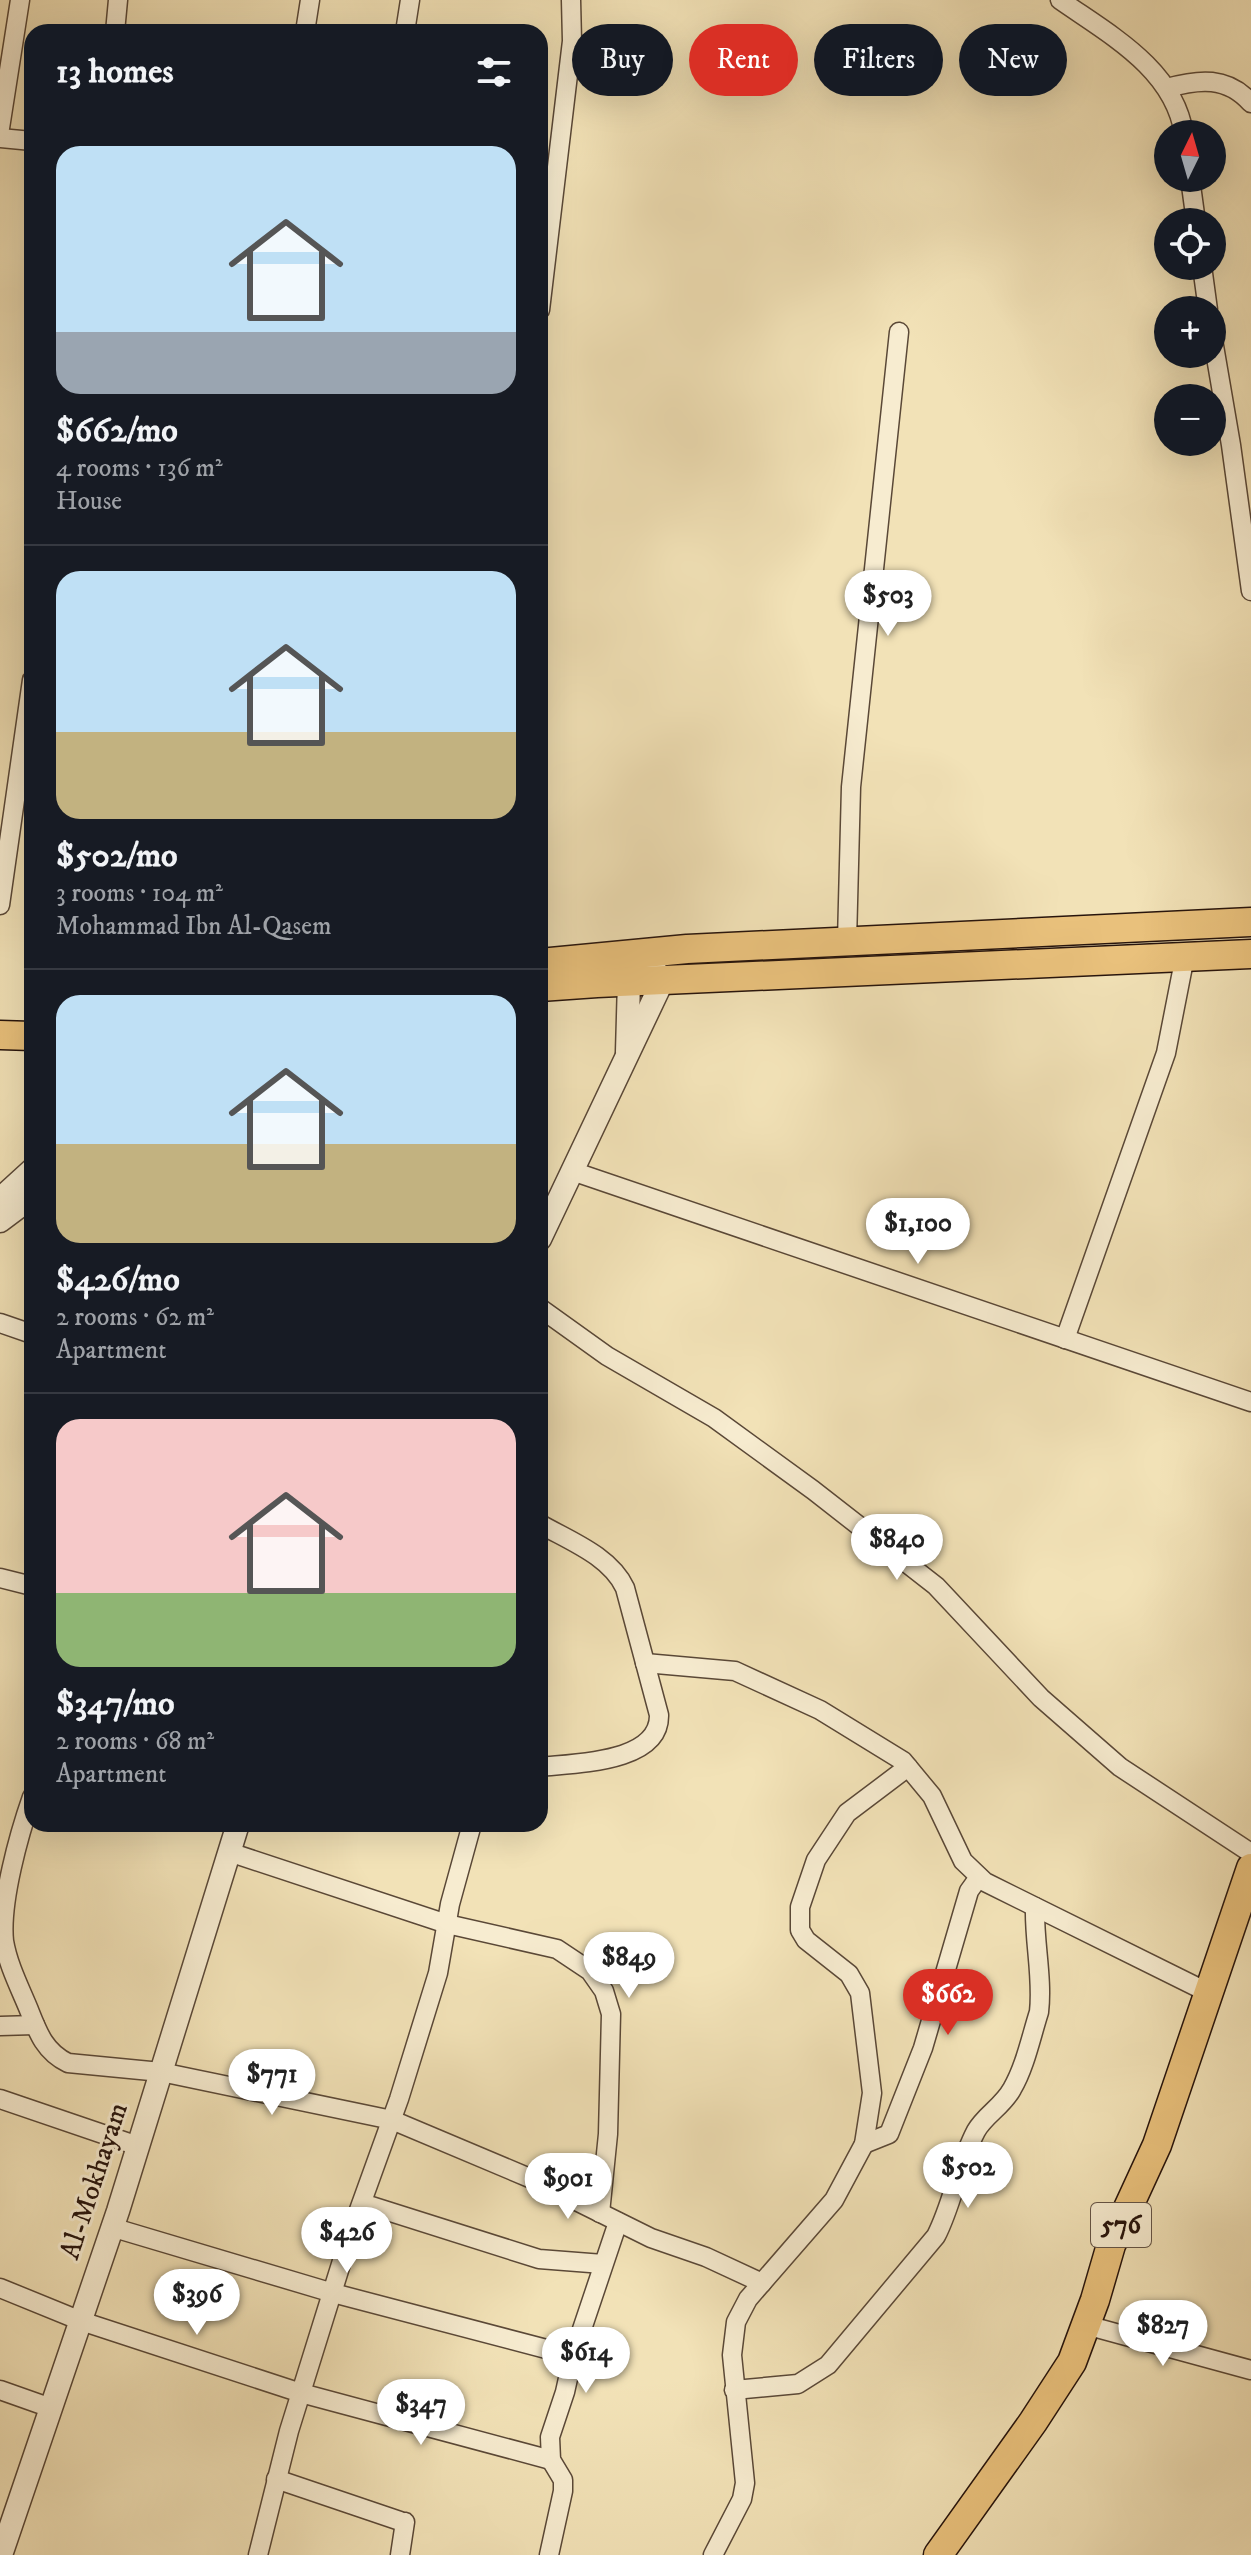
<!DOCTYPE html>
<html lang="en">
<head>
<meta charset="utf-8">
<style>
	:root { --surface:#171b24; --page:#242831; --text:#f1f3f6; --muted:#9ea1a6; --line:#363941; --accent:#d93025 }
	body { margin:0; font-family:"IM FELL DW Pica",serif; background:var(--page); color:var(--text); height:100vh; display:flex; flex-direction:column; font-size:30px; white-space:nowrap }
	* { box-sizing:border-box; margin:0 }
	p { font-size:26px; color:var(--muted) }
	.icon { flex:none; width:44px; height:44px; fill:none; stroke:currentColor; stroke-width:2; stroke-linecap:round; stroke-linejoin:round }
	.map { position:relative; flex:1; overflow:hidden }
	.details { position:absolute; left:24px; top:24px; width:524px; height:1808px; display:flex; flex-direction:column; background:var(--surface); border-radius:24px; box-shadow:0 8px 32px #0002 }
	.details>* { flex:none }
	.banner { position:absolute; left:572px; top:24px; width:558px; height:72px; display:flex; gap:16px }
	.needle { width:52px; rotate:5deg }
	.buttons { position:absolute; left:1154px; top:120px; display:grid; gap:16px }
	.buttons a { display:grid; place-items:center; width:72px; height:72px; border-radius:50%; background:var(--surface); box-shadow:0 8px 32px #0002; font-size:40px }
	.price { position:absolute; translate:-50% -68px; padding:0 18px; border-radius:28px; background:#fff; color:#222; font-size:26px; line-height:52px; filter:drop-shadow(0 2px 4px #0008) }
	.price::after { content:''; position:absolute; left:50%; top:48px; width:24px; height:18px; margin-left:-12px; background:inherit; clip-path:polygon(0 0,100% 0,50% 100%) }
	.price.on { background:var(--accent); color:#fff }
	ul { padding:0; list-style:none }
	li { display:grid; align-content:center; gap:16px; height:424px; padding:0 32px }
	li+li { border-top:2px solid var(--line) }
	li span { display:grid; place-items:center; height:248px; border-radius:24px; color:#555 }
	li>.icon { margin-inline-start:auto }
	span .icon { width:144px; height:144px; fill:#fffc; stroke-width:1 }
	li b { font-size:34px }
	h2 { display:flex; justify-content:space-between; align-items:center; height:96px; padding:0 32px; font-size:34px }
	.tag { padding:0 28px; border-radius:36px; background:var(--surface); box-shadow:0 8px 32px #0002; font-size:28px; line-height:72px }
	.tag.on { background:var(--accent); color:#fff }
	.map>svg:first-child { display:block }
</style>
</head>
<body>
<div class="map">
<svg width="1251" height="2555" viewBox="0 0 1251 2555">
	<rect width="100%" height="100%" fill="#f2e2b7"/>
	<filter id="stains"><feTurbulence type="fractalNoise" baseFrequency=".0025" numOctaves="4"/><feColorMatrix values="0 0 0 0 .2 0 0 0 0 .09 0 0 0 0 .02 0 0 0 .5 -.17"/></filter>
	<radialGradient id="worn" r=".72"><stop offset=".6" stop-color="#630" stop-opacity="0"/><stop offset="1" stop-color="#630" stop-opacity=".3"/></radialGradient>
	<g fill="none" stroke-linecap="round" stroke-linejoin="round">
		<g stroke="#5a4837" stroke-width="21">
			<g id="minor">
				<path d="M1060 0C1110 35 1174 69 1184 134"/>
				<path d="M115 32 118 0"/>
				<path d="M305 32 310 0"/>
				<path d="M405 32 410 0"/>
				<path d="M1167 88C1199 79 1227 76 1251 103"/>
				<path d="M0 128 20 0"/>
				<path d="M0 138 32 141"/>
				<path d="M1190 178 1196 222"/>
				<path d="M1202 266 1208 310"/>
				<path d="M540 310 572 41 571 0"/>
				<path d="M1212 334 1231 445 1251 591"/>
				<path d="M0 905 32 680"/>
				<path d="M847 941 851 787 899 332"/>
				<path d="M572 1171 1251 1402"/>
				<path d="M540 1308 607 1356 714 1418 813 1490 936 1586 1041 1698 1120 1767 1251 1853"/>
				<path d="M0 1323 32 1334"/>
				<path d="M1065 1339 1166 1053 1185 956"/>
				<path d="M540 1524C570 1541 610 1556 625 1588L659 1715C660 1763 575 1763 540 1767"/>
				<path d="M0 1578 32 1586"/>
				<path d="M645 1663 735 1671 820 1710 903 1761 932 1796 963 1861 985 1882 1207 1992"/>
				<path d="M32 1797C19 1834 0 1902 4 1941 8 1965 20 1988 29 2010 38 2033 45 2052 68 2063L161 2072 392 2120 532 2179 651 2238 706 2257 762 2283"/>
				<path d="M229 1852 447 1924 557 1949 590 1971 604 1991 611 2014 608 2134 600 2213"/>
				<path d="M0 2026 35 2025"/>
				<path d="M0 2099 138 2146"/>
				<path d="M864 2144 889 2134 923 2048 969 1891 979 1877"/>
				<path d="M362 2203 539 2259 603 2264"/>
				<path d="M111 2227 333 2293 573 2356"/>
				<path d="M0 2288 81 2321 301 2393 551 2460"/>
				<path d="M1086 2325 1251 2370"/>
				<path d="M0 2390 51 2408"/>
				<path d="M734 2390 798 2384 828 2365 936 2236C953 2203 958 2165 976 2131 985 2115 1003 2106 1012 2089 1025 2067 1031 2037 1039 2012 1043 1978 1034 1942 1035 1907"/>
				<path d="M276 2479 400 2521"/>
				<path d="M258 2555 289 2431 351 2232 399 2099 438 1973 450 1904 472 1824"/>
				<path d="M400 2555 405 2522"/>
				<path d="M549 2555 563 2491V2480L551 2460 550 2437 565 2392 573 2356 618 2222"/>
				<path d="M713 2555 742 2499 745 2483 732 2355 736 2322 748 2299 834 2200 864 2144 872 2093 860 1993 849 1974 806 1940 800 1930V1907L816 1860 847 1813 908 1767"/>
			</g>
		</g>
		<g stroke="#5a4837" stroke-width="25">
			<g id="tertiary">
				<path d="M627 1052 629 981 635 966"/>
				<path d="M0 1199 32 1170"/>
				<path d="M0 1221 32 1197"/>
				<path d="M540 1239 663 980 654 969"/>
				<path d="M1 2555 118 2211 238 1824"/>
			</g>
		</g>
		<g stroke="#27140c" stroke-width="31">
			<g id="primary">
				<path d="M540 963 687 949 1251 922"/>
				<path d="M540 987 597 983 1251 954"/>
				<path d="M0 1035 32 1036"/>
				<path d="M938 2555 1033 2422 1072 2362 1095 2300 1111 2245 1157 2145 1251 1868"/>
			</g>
		</g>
		<use href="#minor" stroke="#f7ecd0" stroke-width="18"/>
		<use href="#tertiary" stroke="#f7ecd0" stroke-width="22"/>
		<use href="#primary" stroke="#e9c17c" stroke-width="28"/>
	</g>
	<g text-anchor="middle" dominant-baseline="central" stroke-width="6" stroke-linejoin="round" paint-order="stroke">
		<rect fill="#f7ecd0" stroke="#655547" stroke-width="2" x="1091" y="2203" width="60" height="44" rx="6"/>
		<g font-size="26" font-weight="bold" fill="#27140c">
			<text x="1121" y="2225">576</text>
		</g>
		<g font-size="28" fill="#27140c" stroke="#f7ecd0">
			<text transform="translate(94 2181) rotate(-72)">Al-Mokhayam</text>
		</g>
	</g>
	<rect width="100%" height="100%" filter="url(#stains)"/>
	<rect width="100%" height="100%" fill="url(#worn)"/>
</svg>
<div class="buttons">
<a><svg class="needle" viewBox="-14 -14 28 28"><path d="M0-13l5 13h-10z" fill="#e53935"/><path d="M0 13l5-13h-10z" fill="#9ea1a6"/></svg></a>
<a><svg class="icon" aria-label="locate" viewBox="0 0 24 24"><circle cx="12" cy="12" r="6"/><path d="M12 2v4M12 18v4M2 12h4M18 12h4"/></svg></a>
<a>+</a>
<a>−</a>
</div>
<b class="price" style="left:888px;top:638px">$503</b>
<b class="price" style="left:918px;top:1266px">$1,100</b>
<b class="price" style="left:897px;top:1582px">$840</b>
<b class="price" style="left:629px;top:2000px">$849</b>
<b class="price on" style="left:948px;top:2037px">$662</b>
<b class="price" style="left:272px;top:2117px">$771</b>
<b class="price" style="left:968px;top:2210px">$502</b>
<b class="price" style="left:568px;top:2221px">$901</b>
<b class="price" style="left:347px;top:2275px">$426</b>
<b class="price" style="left:197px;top:2337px">$396</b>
<b class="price" style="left:1163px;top:2368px">$827</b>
<b class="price" style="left:586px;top:2395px">$614</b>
<b class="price" style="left:421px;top:2447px">$347</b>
<div class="banner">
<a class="tag">Buy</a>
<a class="tag on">Rent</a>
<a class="tag">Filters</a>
<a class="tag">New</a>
</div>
<section class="details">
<h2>13 homes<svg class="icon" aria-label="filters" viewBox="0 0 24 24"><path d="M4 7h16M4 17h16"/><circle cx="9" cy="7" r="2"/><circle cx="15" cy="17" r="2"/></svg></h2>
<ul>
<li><span style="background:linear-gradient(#bfe0f5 75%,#9aa5b1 0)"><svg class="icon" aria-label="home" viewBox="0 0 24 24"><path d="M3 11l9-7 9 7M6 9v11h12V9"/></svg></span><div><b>$662/mo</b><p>4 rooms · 136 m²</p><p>House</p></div></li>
<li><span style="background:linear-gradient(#bfe0f5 65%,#c2b280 0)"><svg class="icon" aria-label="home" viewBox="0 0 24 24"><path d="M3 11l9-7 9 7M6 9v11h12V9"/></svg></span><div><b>$502/mo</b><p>3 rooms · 104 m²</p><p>Mohammad Ibn Al-Qasem</p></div></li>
<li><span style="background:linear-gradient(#bfe0f5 60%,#c2b280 0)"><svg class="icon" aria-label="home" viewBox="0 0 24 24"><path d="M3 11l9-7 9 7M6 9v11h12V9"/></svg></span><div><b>$426/mo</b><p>2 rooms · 62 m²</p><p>Apartment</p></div></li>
<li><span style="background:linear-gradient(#f6c9c9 70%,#8fb573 0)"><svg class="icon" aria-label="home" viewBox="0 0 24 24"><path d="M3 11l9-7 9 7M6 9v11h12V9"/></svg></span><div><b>$347/mo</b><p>2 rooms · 68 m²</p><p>Apartment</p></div></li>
</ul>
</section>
</div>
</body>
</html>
